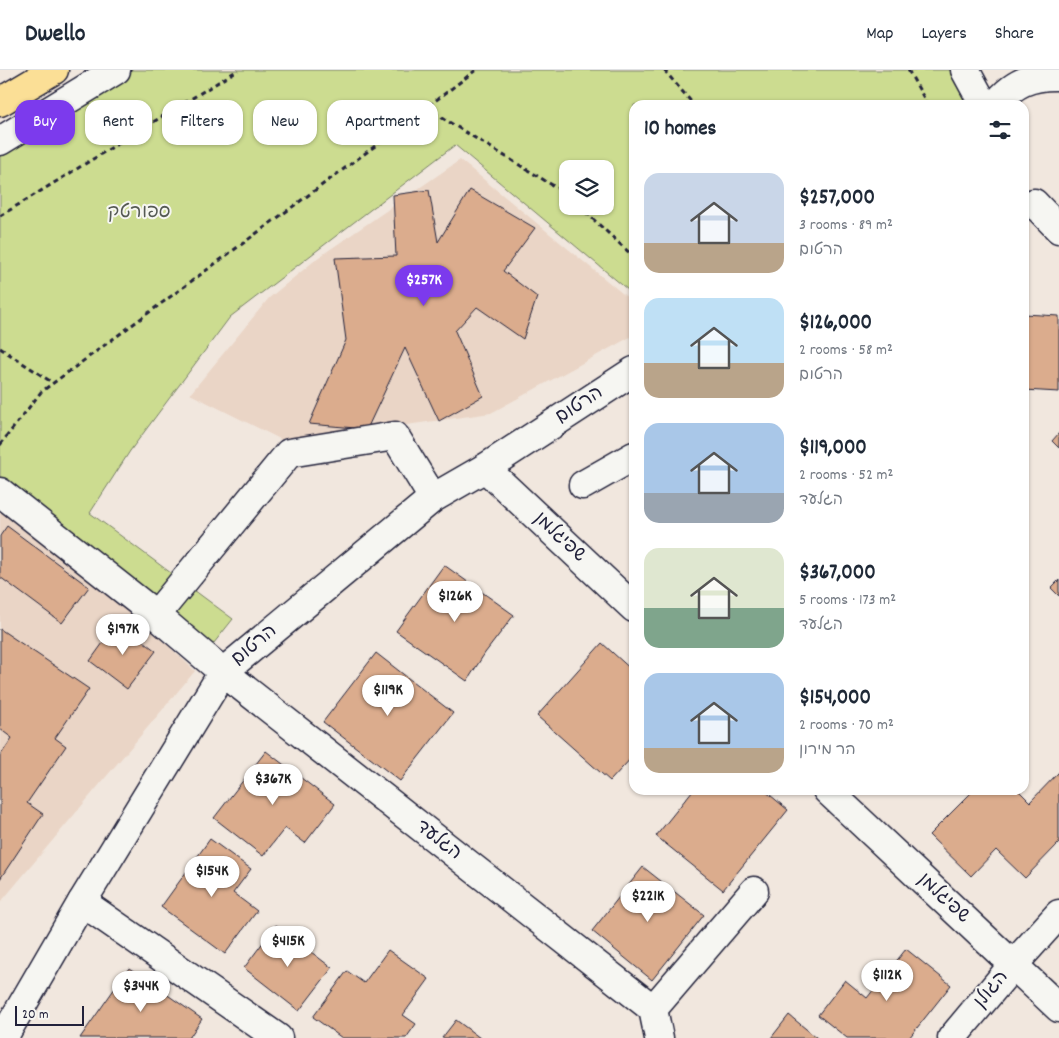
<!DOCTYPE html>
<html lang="en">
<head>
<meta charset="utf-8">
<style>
	:root { --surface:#fff; --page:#f2f2f3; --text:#1f2937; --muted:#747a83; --line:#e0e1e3; --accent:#7c3aed }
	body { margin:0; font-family:Dekko,"Playpen Sans Hebrew",sans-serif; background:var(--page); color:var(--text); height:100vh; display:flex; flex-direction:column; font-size:19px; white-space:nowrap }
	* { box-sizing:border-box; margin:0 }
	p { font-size:16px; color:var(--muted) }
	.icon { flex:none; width:28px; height:28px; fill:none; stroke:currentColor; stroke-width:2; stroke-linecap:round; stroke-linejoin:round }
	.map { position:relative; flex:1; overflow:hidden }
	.side { position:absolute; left:629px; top:30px; width:400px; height:695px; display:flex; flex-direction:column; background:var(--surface); border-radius:15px; box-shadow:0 1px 4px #0004 }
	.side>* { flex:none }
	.banner { position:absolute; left:15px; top:30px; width:475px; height:45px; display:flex; gap:10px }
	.tools { position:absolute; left:559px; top:90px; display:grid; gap:10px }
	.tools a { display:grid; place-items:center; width:55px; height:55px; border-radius:10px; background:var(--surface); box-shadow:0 1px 4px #0004; font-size:25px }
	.scale { position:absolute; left:15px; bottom:12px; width:69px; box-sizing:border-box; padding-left:5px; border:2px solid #22223b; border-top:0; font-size:14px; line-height:18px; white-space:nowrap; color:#22223b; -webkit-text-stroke:4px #f6f6f2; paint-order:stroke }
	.price { position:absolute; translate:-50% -42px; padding:0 11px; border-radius:18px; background:#fff; color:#222; font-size:16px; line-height:32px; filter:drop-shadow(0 1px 2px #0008) }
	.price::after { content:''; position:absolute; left:50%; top:30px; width:15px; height:11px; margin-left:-8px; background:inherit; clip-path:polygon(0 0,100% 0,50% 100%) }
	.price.current { background:var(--accent); color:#fff }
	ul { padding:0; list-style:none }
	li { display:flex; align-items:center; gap:15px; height:125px; padding:0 15px }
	li span { display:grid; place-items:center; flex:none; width:140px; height:100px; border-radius:15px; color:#555 }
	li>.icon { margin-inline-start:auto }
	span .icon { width:60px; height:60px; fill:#fffc; stroke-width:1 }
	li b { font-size:21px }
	h2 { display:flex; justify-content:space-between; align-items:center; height:60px; padding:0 15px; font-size:21px }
	.pill { padding:0 18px; border-radius:15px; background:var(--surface); box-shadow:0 1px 4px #0004; font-size:18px; line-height:45px }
	.pill.current { background:var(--accent); color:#fff }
	header { display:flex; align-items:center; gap:30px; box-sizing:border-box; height:70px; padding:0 25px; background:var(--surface); border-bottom:1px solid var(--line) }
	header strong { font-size:24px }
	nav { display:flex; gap:28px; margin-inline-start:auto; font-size:18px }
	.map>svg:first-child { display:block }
</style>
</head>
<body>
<header>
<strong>Dwello</strong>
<nav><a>Map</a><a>Layers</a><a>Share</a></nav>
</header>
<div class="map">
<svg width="1059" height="968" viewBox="0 0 1059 968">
	<rect width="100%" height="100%" fill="#f1e7de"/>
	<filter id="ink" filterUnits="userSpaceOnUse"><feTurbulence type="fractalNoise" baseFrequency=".02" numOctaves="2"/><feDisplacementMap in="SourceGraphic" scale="10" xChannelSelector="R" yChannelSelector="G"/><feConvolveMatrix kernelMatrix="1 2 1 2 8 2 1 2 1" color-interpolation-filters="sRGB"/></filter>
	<g filter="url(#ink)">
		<g fill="#ead5c6">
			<path d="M460 90 634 233V265L491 343 286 372 190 324 269 228 319 187Z"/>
			<path d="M0 437 105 516 195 601 0 833Z"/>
		</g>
		<path fill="#ccdc90" stroke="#777f66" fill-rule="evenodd" d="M106 0H953L973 35H634V225L455 75 230 247 130 381 90 443 233 549 206 583 0 413V68ZM568 99H605V136H568Z"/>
		<g fill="#dbac8d" stroke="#22223b">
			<path d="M429 120 438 172 470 120 535 158 503 201 537 227 523 269 477 237 455 261 483 326 439 351 405 278 367 359 309 354 346 270 335 188 396 186 393 125Z"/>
			<path d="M1024 244 1059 246V322L1024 320Z"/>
			<path d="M1059 363V378L1052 371Z"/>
			<path d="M7 456 89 517 62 553 0 507V466Z"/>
			<path d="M444 495 514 545 485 583 467 611 396 561Z"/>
			<path d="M1059 510V526L1051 518Z"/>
			<path d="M118 552 156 581 127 619 90 591Z"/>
			<path d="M0 559 89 619 55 668 66 676 27 733 43 744 0 809V686L12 668 0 659Z"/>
			<path d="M602 573 634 602V685L610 711 537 646Z"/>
			<path d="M376 583 453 643 400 711 323 652Z"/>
			<path d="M266 681 335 734 305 773 285 758 263 786 214 748Z"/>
			<path d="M1059 702V773L1025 808 996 780 971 806 929 765 974 720H1018L1030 732Z"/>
			<path d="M693 720H764L788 740 723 820 656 766Z"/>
			<path d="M210 769 251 799 233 823 257 841 225 884 161 837Z"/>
			<path d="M643 797 704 845 652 910 592 861Z"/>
			<path d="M276 855 332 898 299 941 244 898Z"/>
			<path d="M906 879 951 915 909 968H847L818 945 845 910 867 928Z"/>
			<path d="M388 880 429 909 403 945 416 954 406 968H342L313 947 347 901 364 913Z"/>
			<path d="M129 898 202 949 189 968H80Z"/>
			<path d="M789 945 817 968H771Z"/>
			<path d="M456 950 480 968H442Z"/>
		</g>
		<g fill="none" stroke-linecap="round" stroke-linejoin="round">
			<g stroke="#22223b" stroke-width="31">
				<g id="minor">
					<path d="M965 0 984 35"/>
					<path d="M996 35C1012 13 1032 5 1059 6"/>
					<path d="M0 71 116 0"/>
					<path d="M1034 133 1059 159"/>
					<path d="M485 398 634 538"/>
					<path d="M583 415 634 386"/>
					<path d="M0 422 156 545 223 602 653 939 659 968"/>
					<path d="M156 545 289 383 395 366 433 428"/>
					<path d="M827 720 1059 938"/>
					<path d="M82 832 278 968"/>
					<path d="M653 939 754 821"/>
					<path d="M3 968 82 832 223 602 433 428 485 398 634 301"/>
					<path d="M952 968 1013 895 1059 844"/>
				</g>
			</g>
			<g stroke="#22223b" stroke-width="31">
				<path id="major" d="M0 32 54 0"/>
			</g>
			<g stroke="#22223b" stroke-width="3" stroke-dasharray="5 4" stroke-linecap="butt">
				<path d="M664 0 694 35"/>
				<path d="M908 0 928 35"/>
				<path d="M426 38 562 121 568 126"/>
				<path d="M579 136 634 187"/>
				<path d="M0 146 238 0"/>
				<path d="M0 278 53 313"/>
				<path d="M0 375 41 322 390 65 476 0"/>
			</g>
			<use href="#minor" stroke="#f6f6f2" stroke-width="28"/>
			<use href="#major" stroke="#fbdf96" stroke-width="28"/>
		</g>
	</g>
	<g text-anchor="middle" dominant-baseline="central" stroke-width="4" stroke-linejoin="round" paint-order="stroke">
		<g font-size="19" fill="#555a54" stroke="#f6f6f2">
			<text x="139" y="143">ספורטק</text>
		</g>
		<g font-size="19" fill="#22223b" stroke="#f6f6f2">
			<text transform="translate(580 336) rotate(-33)">הרטום</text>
			<text transform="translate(559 468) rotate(43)">שפיגלמן</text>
			<text transform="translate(255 576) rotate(-40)">הרטום</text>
			<text transform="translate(438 771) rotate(38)">הגלעד</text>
			<text transform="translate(943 829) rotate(43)">שפיגלמן</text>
			<text transform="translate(992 920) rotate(-50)">הגולן</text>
		</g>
	</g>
</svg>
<div class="tools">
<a><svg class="icon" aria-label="layers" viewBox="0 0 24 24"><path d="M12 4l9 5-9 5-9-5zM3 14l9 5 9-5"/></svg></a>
</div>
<div class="scale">20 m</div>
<b class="price current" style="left:424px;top:237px">$257K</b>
<b class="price" style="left:455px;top:553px">$126K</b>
<b class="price" style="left:123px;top:586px">$197K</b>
<b class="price" style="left:388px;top:647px">$119K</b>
<b class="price" style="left:273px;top:736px">$367K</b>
<b class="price" style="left:212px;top:828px">$154K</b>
<b class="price" style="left:648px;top:853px">$221K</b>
<b class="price" style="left:288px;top:898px">$415K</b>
<b class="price" style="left:887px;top:932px">$112K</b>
<b class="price" style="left:141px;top:943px">$344K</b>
<div class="banner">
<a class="pill current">Buy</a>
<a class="pill">Rent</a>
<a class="pill">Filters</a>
<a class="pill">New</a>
<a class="pill">Apartment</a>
</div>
<section class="side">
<h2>10 homes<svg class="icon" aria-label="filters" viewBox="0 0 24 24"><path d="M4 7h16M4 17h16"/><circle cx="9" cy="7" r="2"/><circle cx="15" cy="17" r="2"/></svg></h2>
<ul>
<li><span style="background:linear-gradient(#c9d6e8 70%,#b9a48a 0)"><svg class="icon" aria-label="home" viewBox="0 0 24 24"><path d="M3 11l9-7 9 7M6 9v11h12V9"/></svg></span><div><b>$257,000</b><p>3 rooms · 89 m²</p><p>הרטום</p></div></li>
<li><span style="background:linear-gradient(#bfe0f5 65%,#b9a48a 0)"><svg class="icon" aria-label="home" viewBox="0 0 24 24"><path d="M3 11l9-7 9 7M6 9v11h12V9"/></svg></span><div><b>$126,000</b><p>2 rooms · 58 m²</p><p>הרטום</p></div></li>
<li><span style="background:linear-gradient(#a9c7e8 70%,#9aa5b1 0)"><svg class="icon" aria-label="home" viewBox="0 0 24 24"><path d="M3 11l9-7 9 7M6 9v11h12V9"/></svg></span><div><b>$119,000</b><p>2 rooms · 52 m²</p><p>הגלעד</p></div></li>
<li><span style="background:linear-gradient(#dfe7d0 60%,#7fa58c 0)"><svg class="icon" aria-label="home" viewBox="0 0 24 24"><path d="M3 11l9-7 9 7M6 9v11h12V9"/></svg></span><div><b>$367,000</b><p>5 rooms · 173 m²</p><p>הגלעד</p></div></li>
<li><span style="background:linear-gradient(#a9c7e8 75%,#b9a48a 0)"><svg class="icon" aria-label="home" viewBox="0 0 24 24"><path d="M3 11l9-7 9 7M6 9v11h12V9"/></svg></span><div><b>$154,000</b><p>2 rooms · 70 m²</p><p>הר מירון</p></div></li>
</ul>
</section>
</div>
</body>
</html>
